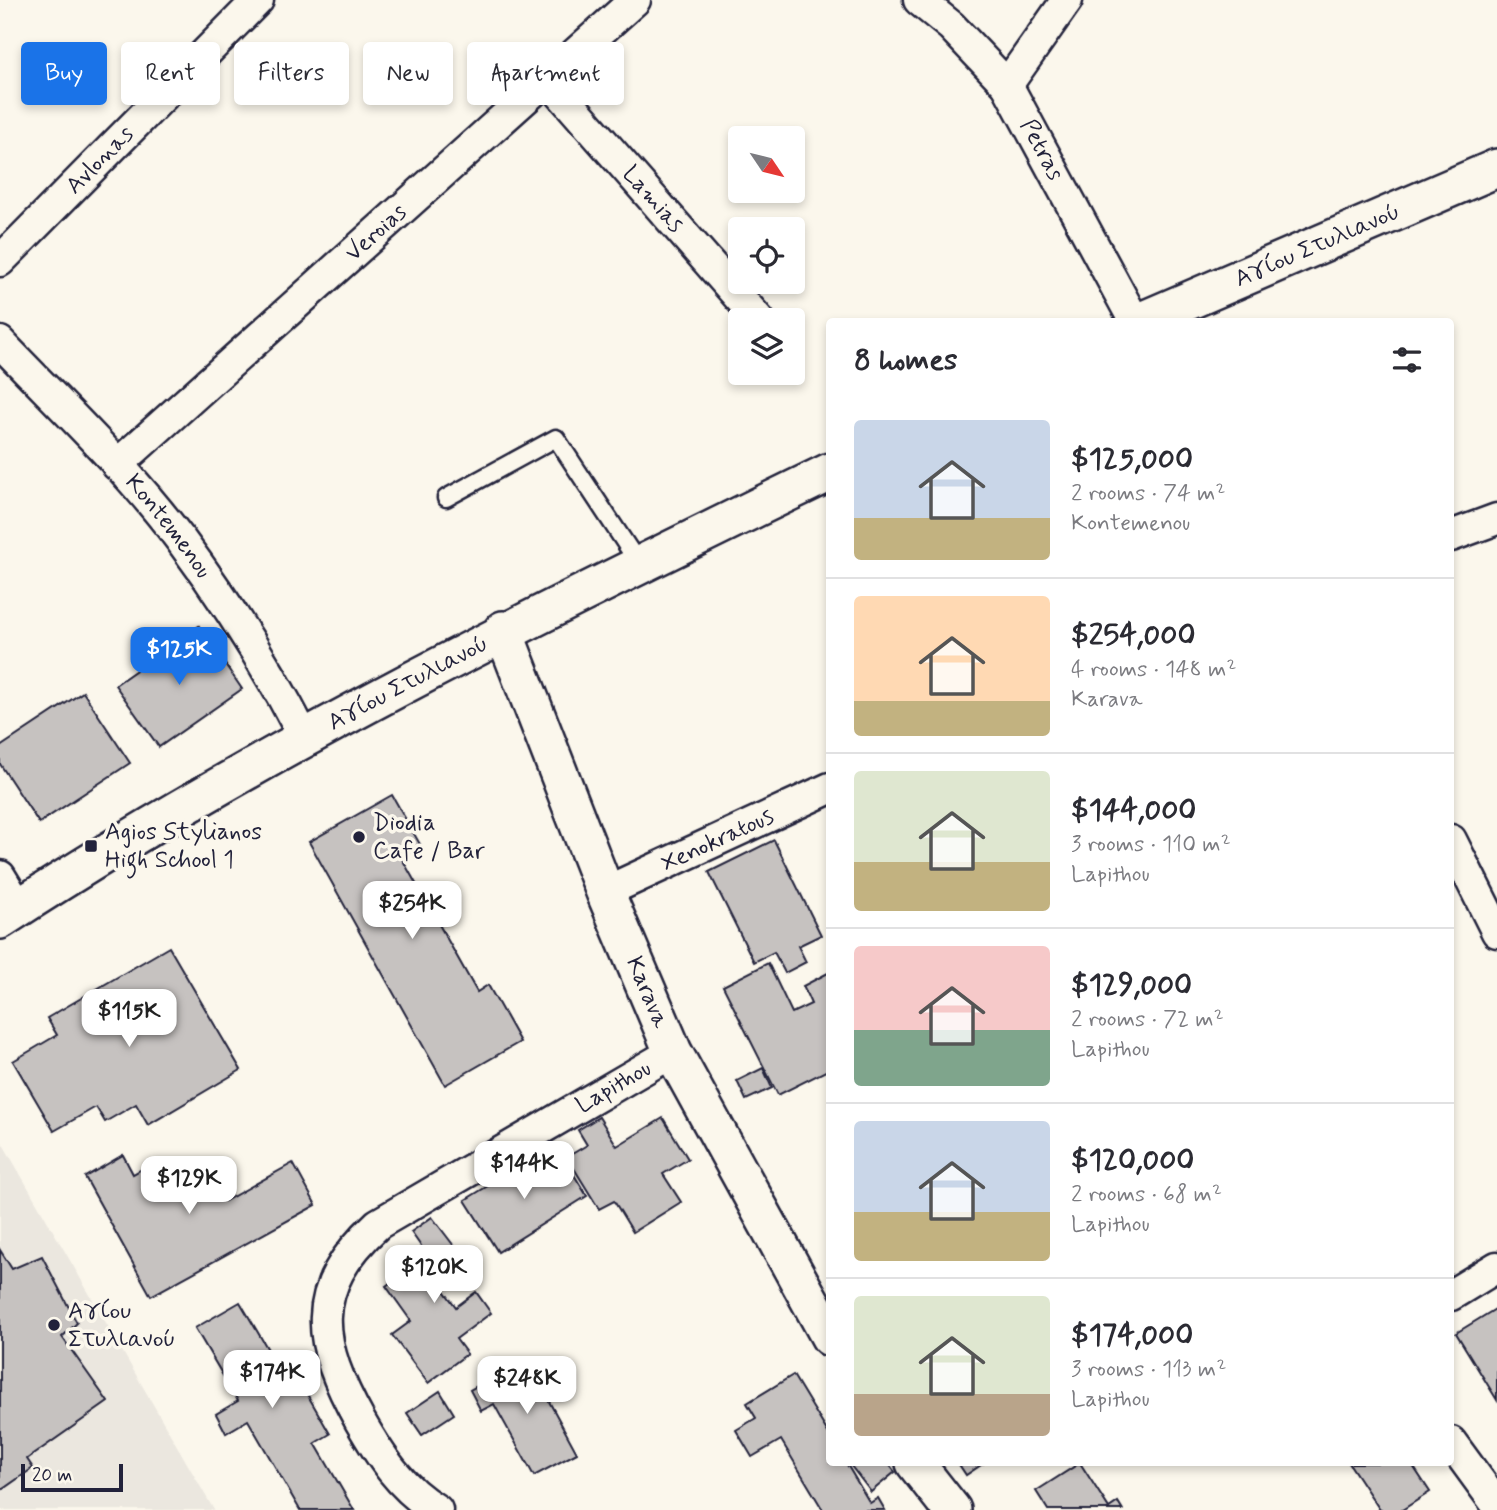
<!DOCTYPE html>
<html lang="en">
<head>
<meta charset="utf-8">
<style>
	:root { --surface:#fff; --page:#f2f2f3; --text:#2b2b33; --muted:#7c7c81; --line:#e1e1e2; --accent:#1a73e8 }
	body { margin:0; font-family:Mynerve,sans-serif; background:var(--page); color:var(--text); height:100vh; display:flex; flex-direction:column; font-size:26px; white-space:nowrap }
	* { box-sizing:border-box; margin:0 }
	p { font-size:23px; color:var(--muted) }
	.icon { flex:none; width:38px; height:38px; fill:none; stroke:currentColor; stroke-width:2; stroke-linecap:round; stroke-linejoin:round }
	.map { position:relative; flex:1; overflow:hidden }
	.sheet { position:absolute; left:826px; top:318px; width:628px; height:1148px; display:flex; flex-direction:column; background:var(--surface); border-radius:7px; box-shadow:0 4px 10px #0003 }
	.sheet>* { flex:none }
	.top-card { position:absolute; left:21px; top:42px; width:665px; height:63px; display:flex; gap:14px }
	.needle { width:46px; rotate:125deg }
	.fabs { position:absolute; left:728px; top:126px; display:grid; gap:14px }
	.fabs a { display:grid; place-items:center; width:77px; height:77px; border-radius:7px; background:var(--surface); box-shadow:0 4px 10px #0003; font-size:35px }
	.scale { position:absolute; left:21px; bottom:18px; width:102px; box-sizing:border-box; padding-left:7px; border:4px solid #22223b; border-top:0; font-size:19px; line-height:24px; white-space:nowrap; color:#22223b; -webkit-text-stroke:5px #fbf7ec; paint-order:stroke }
	.price { position:absolute; translate:-50% -60px; padding:0 16px; border-radius:14px; background:#fff; color:#222; font-size:23px; line-height:46px; filter:drop-shadow(0 2px 4px #0008) }
	.price::after { content:''; position:absolute; left:50%; top:42px; width:21px; height:16px; margin-left:-10px; background:inherit; clip-path:polygon(0 0,100% 0,50% 100%) }
	.price.selected { background:var(--accent); color:#fff }
	ul { padding:0; list-style:none }
	li { display:flex; align-items:center; gap:21px; height:175px; padding:0 28px }
	li+li { border-top:2px solid var(--line) }
	li span { display:grid; place-items:center; flex:none; width:196px; height:140px; border-radius:7px; color:#555 }
	li>.icon { margin-inline-start:auto }
	span .icon { width:84px; height:84px; fill:#fffc; stroke-width:1 }
	li b { font-size:30px }
	h2 { display:flex; justify-content:space-between; align-items:center; height:84px; padding:0 28px; font-size:30px }
	.chip { padding:0 24px; border-radius:7px; background:var(--surface); box-shadow:0 4px 10px #0003; font-size:24px; line-height:63px }
	.chip.selected { background:var(--accent); color:#fff }
	.map>svg:first-child { display:block }
</style>
</head>
<body>
<div class="map">
<svg width="1497" height="1510" viewBox="0 0 1497 1510">
	<rect width="100%" height="100%" fill="#fbf7ec"/>
	<filter id="ink" filterUnits="userSpaceOnUse"><feTurbulence type="fractalNoise" baseFrequency=".0143" numOctaves="2"/><feDisplacementMap in="SourceGraphic" scale="14" xChannelSelector="R" yChannelSelector="G"/><feConvolveMatrix kernelMatrix="1 2 1 2 8 2 1 2 1" color-interpolation-filters="sRGB"/></filter>
	<g filter="url(#ink)">
		<path fill="#ebe7df" d="M0 1139 214 1510H0Z"/>
		<g fill="#c6c2c0" stroke="#22223b" stroke-width="2">
			<path d="M199 626 242 689 159 747 115 685Z"/>
			<path d="M83 692 130 763 39 823 0 764V747Z"/>
			<path d="M392 795 421 846 401 857 477 992 488 985 520 1042 445 1085 309 842Z"/>
			<path d="M774 840 821 935 798 946 806 962 785 973 774 952 754 962 709 872Z"/>
			<path d="M169 947 241 1070 148 1125 136 1104 105 1122 96 1107 54 1131 13 1061 57 1035 47 1018Z"/>
			<path d="M768 963 792 1013 811 1004 803 986 830 972V1069L778 1095 723 986Z"/>
			<path d="M763 1068 772 1088 746 1100 737 1081Z"/>
			<path d="M599 1117 617 1146 663 1118 688 1159 663 1174 681 1202 633 1232 614 1201 599 1209 567 1157 587 1145 578 1130Z"/>
			<path d="M123 1155 133 1174 154 1162 215 1184 225 1201 293 1163 316 1205 151 1296 85 1177Z"/>
			<path d="M563 1157 587 1196 498 1252 465 1200 491 1184 486 1176 508 1162 521 1184Z"/>
			<path d="M432 1217 470 1267 442 1288 456 1307 476 1292 491 1313 456 1339 467 1354 428 1383 392 1335 411 1321 386 1286 427 1255 411 1232Z"/>
			<path d="M0 1250 12 1269 42 1256 77 1323 62 1337 108 1402 27 1459 33 1468 0 1491Z"/>
			<path d="M240 1302 293 1392 303 1387 330 1434 315 1443 354 1510H300L248 1420 226 1433 216 1414 238 1401 195 1328Z"/>
			<path d="M1497 1308V1400L1456 1333Z"/>
			<path d="M526 1359 577 1453 534 1476 494 1404 481 1411 470 1390Z"/>
			<path d="M793 1375 830 1436V1463H846L870 1503 878 1498 885 1510H823L781 1440 752 1457 736 1430 756 1418 747 1403Z"/>
			<path d="M440 1391 454 1414 422 1435 407 1413Z"/>
			<path d="M855 1463H888L895 1472 871 1492 851 1466Z"/>
			<path d="M958 1463H984L966 1475Z"/>
			<path d="M1080 1463 1109 1508 1118 1502 1123 1510H1048L1036 1491Z"/>
			<path d="M1349 1463H1411L1430 1492 1402 1510H1380Z"/>
		</g>
		<g fill="none" stroke-linecap="round" stroke-linejoin="round">
			<g stroke="#22223b" stroke-width="21">
				<path id="service" d="M446 498 556 438 639 564"/>
			</g>
			<g stroke="#22223b" stroke-width="35">
				<g id="minor">
					<path id="s1" d="M919 0 951 26 1007 85 1135 322"/>
					<path id="s2" d="M547 78 759 320"/>
					<path d="M1007 85 1067 0"/>
					<path id="s3" d="M0 261 258 0"/>
					<path id="s4" d="M0 342C61 406 127 468 180 539 226 601 269 669 304 737"/>
					<path id="s5" d="M117 465 635 0"/>
					<path d="M1451 536 1497 519"/>
					<path d="M1451 840 1497 932"/>
					<path d="M0 876 19 907"/>
					<path id="s6" d="M605 892 830 788"/>
					<path d="M1451 1295 1497 1267"/>
					<path d="M1451 1442 1497 1505"/>
					<path id="s7" d="M437 1510C401 1489 380 1456 360 1421 317 1343 306 1290 378 1224L673 1052"/>
				</g>
			</g>
			<g stroke="#22223b" stroke-width="42">
				<g id="tertiary">
					<path id="s8" d="M1139 322 1497 168"/>
					<path id="s9" d="M503 630 605 892 673 1052 830 1337"/>
					<path id="s10" d="M0 920C265 747 545 610 830 472"/>
					<path d="M915 1463 952 1510"/>
				</g>
			</g>
			<use href="#service" stroke="#fbf7ec" stroke-width="16"/>
			<use href="#minor" stroke="#fbf7ec" stroke-width="30"/>
			<use href="#tertiary" stroke="#fbf7ec" stroke-width="37"/>
		</g>
	</g>
	<g fill="#22223b" stroke="#fbf7ec" stroke-width="2.5">
		<circle cx="359" cy="837" r="7"/>
		<rect x="84" y="839" width="14" height="14" rx="3.5"/>
		<circle cx="54" cy="1325" r="7"/>
	</g>
	<g text-anchor="middle" dominant-baseline="central" stroke-width="7" stroke-linejoin="round" paint-order="stroke">
		<g font-size="24" fill="#22223b" stroke="#fbf7ec">
			<text stroke="none"><textPath href="#s1" startOffset="196">Petras</textPath></text>
			<text stroke="none"><textPath href="#s3" startOffset="142">Avlonas</textPath></text>
			<text stroke="none"><textPath href="#s2" startOffset="161">Lamias</textPath></text>
			<text stroke="none"><textPath href="#s5" startOffset="348">Veroias</textPath></text>
			<text stroke="none"><textPath href="#s8" startOffset="194">Αγίου Στυλιανού</textPath></text>
			<text stroke="none"><textPath href="#s4" startOffset="250">Kontemenou</textPath></text>
			<text stroke="none"><textPath href="#s10" startOffset="472">Αγίου Στυλιανού</textPath></text>
			<text stroke="none"><textPath href="#s6" startOffset="124">Xenokratous</textPath></text>
			<text stroke="none"><textPath href="#s9" startOffset="390">Karava</textPath></text>
			<text stroke="none"><textPath href="#s7" startOffset="612">Lapithou</textPath></text>
		</g>
		<g font-size="24" fill="#22223b" stroke="#fbf7ec" text-anchor="start">
			<text x="373" y="823">Diodia<tspan x="373" dy="28">Cafe / Bar</tspan></text>
			<text x="105" y="832">Agios Stylianos<tspan x="105" dy="28">High School 1</tspan></text>
			<text x="68" y="1311">Αγίου<tspan x="68" dy="28">Στυλιανού</tspan></text>
		</g>
	</g>
</svg>
<div class="fabs">
<a><svg class="needle" viewBox="-14 -14 28 28"><path d="M0-13l5 13h-10z" fill="#e53935"/><path d="M0 13l5-13h-10z" fill="#7c7c81"/></svg></a>
<a><svg class="icon" aria-label="locate" viewBox="0 0 24 24"><circle cx="12" cy="12" r="6"/><path d="M12 2v4M12 18v4M2 12h4M18 12h4"/></svg></a>
<a><svg class="icon" aria-label="layers" viewBox="0 0 24 24"><path d="M12 4l9 5-9 5-9-5zM3 14l9 5 9-5"/></svg></a>
</div>
<div class="scale">20 m</div>
<b class="price selected" style="left:179px;top:687px">$125K</b>
<b class="price" style="left:412px;top:941px">$254K</b>
<b class="price" style="left:129px;top:1049px">$115K</b>
<b class="price" style="left:524px;top:1201px">$144K</b>
<b class="price" style="left:189px;top:1216px">$129K</b>
<b class="price" style="left:434px;top:1305px">$120K</b>
<b class="price" style="left:272px;top:1410px">$174K</b>
<b class="price" style="left:527px;top:1416px">$248K</b>
<div class="top-card">
<a class="chip selected">Buy</a>
<a class="chip">Rent</a>
<a class="chip">Filters</a>
<a class="chip">New</a>
<a class="chip">Apartment</a>
</div>
<section class="sheet">
<h2>8 homes<svg class="icon" aria-label="filters" viewBox="0 0 24 24"><path d="M4 7h16M4 17h16"/><circle cx="9" cy="7" r="2"/><circle cx="15" cy="17" r="2"/></svg></h2>
<ul>
<li><span style="background:linear-gradient(#c9d6e8 70%,#c2b280 0)"><svg class="icon" aria-label="home" viewBox="0 0 24 24"><path d="M3 11l9-7 9 7M6 9v11h12V9"/></svg></span><div><b>$125,000</b><p>2 rooms · 74 m²</p><p>Kontemenou</p></div></li>
<li><span style="background:linear-gradient(#ffd9b3 75%,#c2b280 0)"><svg class="icon" aria-label="home" viewBox="0 0 24 24"><path d="M3 11l9-7 9 7M6 9v11h12V9"/></svg></span><div><b>$254,000</b><p>4 rooms · 148 m²</p><p>Karava</p></div></li>
<li><span style="background:linear-gradient(#dfe7d0 65%,#c2b280 0)"><svg class="icon" aria-label="home" viewBox="0 0 24 24"><path d="M3 11l9-7 9 7M6 9v11h12V9"/></svg></span><div><b>$144,000</b><p>3 rooms · 110 m²</p><p>Lapithou</p></div></li>
<li><span style="background:linear-gradient(#f6c9c9 60%,#7fa58c 0)"><svg class="icon" aria-label="home" viewBox="0 0 24 24"><path d="M3 11l9-7 9 7M6 9v11h12V9"/></svg></span><div><b>$129,000</b><p>2 rooms · 72 m²</p><p>Lapithou</p></div></li>
<li><span style="background:linear-gradient(#c9d6e8 65%,#c2b280 0)"><svg class="icon" aria-label="home" viewBox="0 0 24 24"><path d="M3 11l9-7 9 7M6 9v11h12V9"/></svg></span><div><b>$120,000</b><p>2 rooms · 68 m²</p><p>Lapithou</p></div></li>
<li><span style="background:linear-gradient(#dfe7d0 70%,#b9a48a 0)"><svg class="icon" aria-label="home" viewBox="0 0 24 24"><path d="M3 11l9-7 9 7M6 9v11h12V9"/></svg></span><div><b>$174,000</b><p>3 rooms · 113 m²</p><p>Lapithou</p></div></li>
</ul>
</section>
</div>
</body>
</html>
